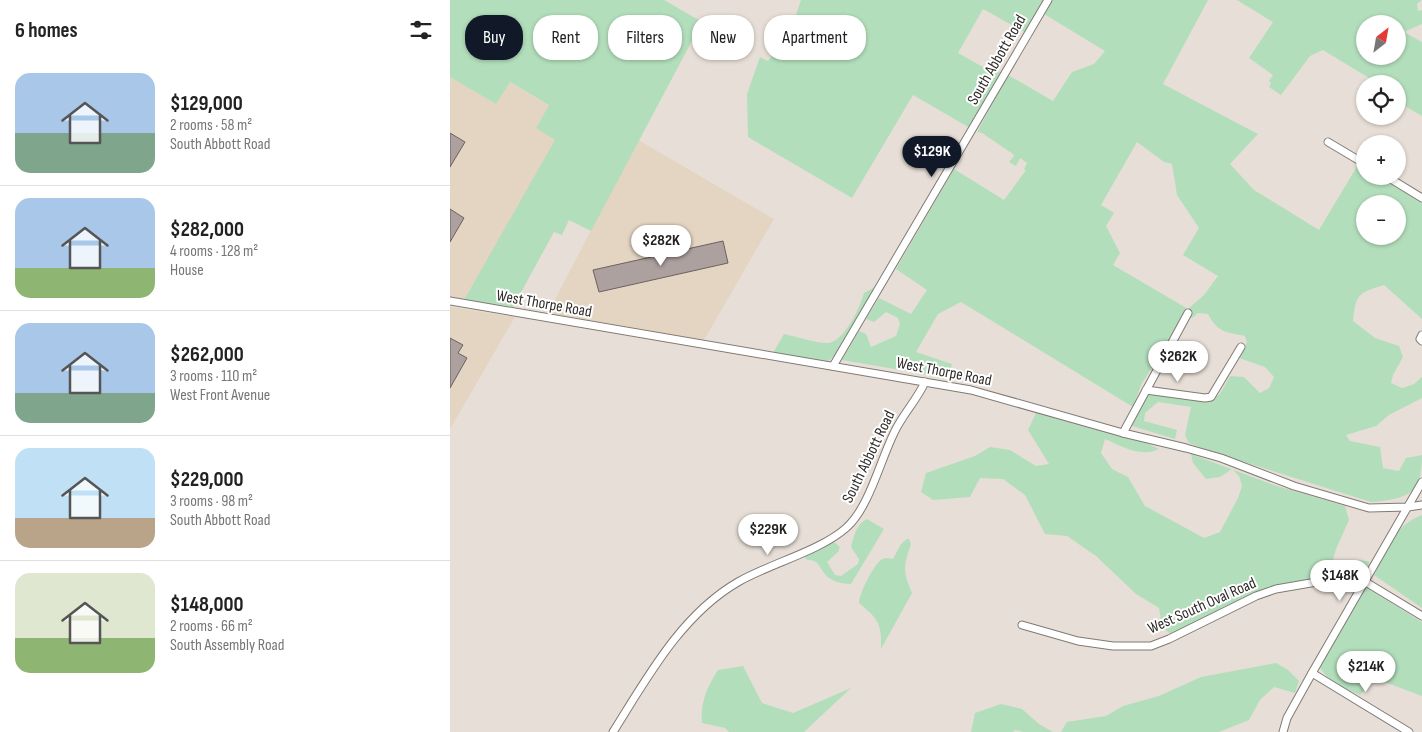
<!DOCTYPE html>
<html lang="en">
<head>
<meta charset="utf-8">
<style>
	:root { --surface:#fff; --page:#f2f2f2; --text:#222; --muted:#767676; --line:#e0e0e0; --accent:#111827 }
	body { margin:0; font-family:"Sofia Sans Condensed",sans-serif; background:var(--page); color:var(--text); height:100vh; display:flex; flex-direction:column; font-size:19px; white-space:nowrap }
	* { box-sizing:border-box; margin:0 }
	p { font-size:16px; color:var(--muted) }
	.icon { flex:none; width:28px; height:28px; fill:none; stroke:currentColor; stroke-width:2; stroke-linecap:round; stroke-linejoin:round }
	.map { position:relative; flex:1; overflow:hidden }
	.panel { display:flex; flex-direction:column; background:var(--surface); width:450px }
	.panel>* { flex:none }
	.hud { position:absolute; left:15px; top:15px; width:475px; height:45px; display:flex; gap:10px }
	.needle { width:32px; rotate:31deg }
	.controls { position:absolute; left:906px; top:15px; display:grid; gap:10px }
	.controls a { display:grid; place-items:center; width:50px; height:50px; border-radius:50%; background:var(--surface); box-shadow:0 1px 4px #0004; font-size:25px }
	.price { position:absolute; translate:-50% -42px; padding:0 11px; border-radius:18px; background:#fff; color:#222; font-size:16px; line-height:32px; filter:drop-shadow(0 1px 2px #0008) }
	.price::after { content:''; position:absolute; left:50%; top:30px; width:15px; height:11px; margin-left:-8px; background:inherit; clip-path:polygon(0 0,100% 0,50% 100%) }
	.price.current { background:var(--accent); color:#fff }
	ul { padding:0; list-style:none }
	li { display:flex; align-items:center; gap:15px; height:125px; padding:0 15px }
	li+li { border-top:1px solid var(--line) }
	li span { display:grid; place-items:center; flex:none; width:140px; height:100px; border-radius:15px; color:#555 }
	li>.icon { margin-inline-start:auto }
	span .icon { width:60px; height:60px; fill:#fffc; stroke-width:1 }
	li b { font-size:21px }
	h2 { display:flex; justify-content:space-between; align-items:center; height:60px; padding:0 15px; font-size:21px }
	.pill { padding:0 18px; border-radius:20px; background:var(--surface); box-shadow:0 1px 4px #0004; font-size:18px; line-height:45px }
	.pill.current { background:var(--accent); color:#fff }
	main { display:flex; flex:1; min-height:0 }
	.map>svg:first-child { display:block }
</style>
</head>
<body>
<main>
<section class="panel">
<h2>6 homes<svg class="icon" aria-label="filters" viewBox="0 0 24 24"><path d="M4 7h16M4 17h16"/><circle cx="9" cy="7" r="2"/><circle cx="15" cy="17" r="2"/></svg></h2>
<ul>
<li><span style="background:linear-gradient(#a9c7e8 60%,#7fa58c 0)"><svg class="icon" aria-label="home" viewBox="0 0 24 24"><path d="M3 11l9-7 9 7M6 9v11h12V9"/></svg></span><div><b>$129,000</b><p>2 rooms · 58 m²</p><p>South Abbott Road</p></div></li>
<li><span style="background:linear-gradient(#a9c7e8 70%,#8fb573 0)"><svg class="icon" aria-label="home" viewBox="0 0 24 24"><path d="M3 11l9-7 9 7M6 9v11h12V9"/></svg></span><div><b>$282,000</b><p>4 rooms · 128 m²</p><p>House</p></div></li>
<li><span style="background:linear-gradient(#a9c7e8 70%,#7fa58c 0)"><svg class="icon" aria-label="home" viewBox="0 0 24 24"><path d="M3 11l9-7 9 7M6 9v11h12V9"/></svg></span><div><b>$262,000</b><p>3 rooms · 110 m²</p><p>West Front Avenue</p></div></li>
<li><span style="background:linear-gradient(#bfe0f5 70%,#b9a48a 0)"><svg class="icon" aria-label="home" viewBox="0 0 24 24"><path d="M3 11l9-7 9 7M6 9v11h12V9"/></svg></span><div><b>$229,000</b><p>3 rooms · 98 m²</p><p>South Abbott Road</p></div></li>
<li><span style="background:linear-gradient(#dfe7d0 65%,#8fb573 0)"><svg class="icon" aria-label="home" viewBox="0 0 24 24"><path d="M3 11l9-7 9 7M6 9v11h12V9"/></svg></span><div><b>$148,000</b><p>2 rooms · 66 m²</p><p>South Assembly Road</p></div></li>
</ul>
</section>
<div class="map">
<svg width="972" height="732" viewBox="0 0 972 732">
	<rect width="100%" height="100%" fill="#e7dfd7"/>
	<g fill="#e4d4c2">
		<path d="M0 77 46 104 59 82 99 105 86 128 106 140 14 300 0 298Z"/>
		<path d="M188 140 324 219 254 340 98 313Z"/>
		<path d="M0 307 65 317 0 429Z"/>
	</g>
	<g fill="#b2debb" fill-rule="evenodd">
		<path d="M0 0H214L252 22 141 231 119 220 112 235 104 232 63 307 14 300 105 140 86 128 99 105 60 82 46 104 0 77Z"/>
		<path d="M351 0H595L576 33 533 9 508 53 540 71 553 72 520 128 463 95 402 198 298 137 297 94 310 57 318 61 340 33Z"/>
		<path d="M602 0H758L713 84 808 134 780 164 804 190 869 230 909 163 915 166V176H931L972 202V319L934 285C908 293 906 294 903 321L925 338 949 346 953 357 943 375 941 383 952 388 964 384 972 377V398L939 415 926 426 896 435 900 441 930 447 933 468 949 471 956 458 972 455C972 495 957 499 921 502L762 452 739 443 735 435 741 407 708 402 695 413 694 421 727 430 725 439 682 426 694 399 700 393 759 402 770 394 780 376 794 377 810 393 819 388 824 377 815 367 789 358 797 342 795 336C776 332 768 333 758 314L748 313 742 318 737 316 742 310 738 309 691 385 683 407 511 302 488 314 466 352 502 364 498 378 392 360 409 331 416 334 421 347 446 336 450 324 448 318 436 312 424 322 416 319 429 298 461 314 477 290 446 269 504 169 554 200 576 170 574 169 577 163 570 158 566 166 559 162 564 156 563 154 532 133 527 132 558 75 603 101 622 72 644 64 655 51 594 14ZM687 142 714 162 722 164 727 195 749 228 733 255 768 276 754 295 738 309 663 265 670 253 656 226 664 213 651 205ZM915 204H948V236H915Z"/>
		<path d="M787 0H972L967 4 968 11 972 10V24L954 32 972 42V116L948 102V84H929L873 50 860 56 831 95 819 87 821 83 819 81 823 75 799 58 823 22ZM915 24H948V56H915Z"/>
		<path d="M425 287 385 355 377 362 323 353 334 334C345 336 368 344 379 343 395 340 410 307 414 293Z"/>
		<path d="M586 413 627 425 694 442 709 449C691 458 671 446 655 439L651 453 662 469 678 477 695 506 754 538 770 532 788 498 792 486 789 476 782 469 770 477 756 479 743 463 741 454 827 486 895 506 899 520 886 549 882 563C895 563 909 558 920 562L913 575 866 578 813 591 721 634 712 627 709 608 686 594 646 556 617 536 595 534 575 495 553 479 530 478 520 497 483 500 471 492 476 473 525 456 540 447 560 450 586 466 599 464 578 430Z"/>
		<path d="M972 515V608L924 575C938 549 943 526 972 515Z"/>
		<path d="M417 519 434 529 401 584C392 584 380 581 375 574 368 566 369 560 357 560L354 556 384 542 390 547 388 552 377 562 385 575 391 576 408 564 409 559 401 547C404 536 406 524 417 519Z"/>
		<path d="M457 539H459L461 544C453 567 453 571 462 593L431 649C432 623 428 619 409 603 409 594 424 564 431 560 435 557 438 558 443 559L451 544Z"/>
		<path d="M914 586 972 622V696L924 678 910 695C896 689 875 680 869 665Z"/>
		<path d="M826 663 838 670 849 681 845 693 824 687 810 700 799 720 769 732H611L617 722 656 716 673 706 709 696 751 677Z"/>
		<path d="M293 666 312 703 343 713 401 688 354 732H279L275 728 252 723C250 703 257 687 268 670Z"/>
		<path d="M551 704 572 709 589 724 603 732H573L565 730 563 732H521L525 713Z"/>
	</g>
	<g fill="#ada19f" stroke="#6b615f">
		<path d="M0 133 15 142 0 167Z"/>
		<path d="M0 209 14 218 0 242Z"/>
		<path d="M273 241 278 263 149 292 143 270Z"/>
		<path d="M0 338 13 345 8 353 17 358 0 388Z"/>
	</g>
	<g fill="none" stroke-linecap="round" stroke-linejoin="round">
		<g stroke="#817a73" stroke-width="9">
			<g id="minor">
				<path d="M878 142 915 164"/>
				<path d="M936 176 972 198"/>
				<path d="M0 301 521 390 673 433 736 448 771 458 844 486 895 501 919 508 958 507 972 505"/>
				<path d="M972 335 970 339 972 341"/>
				<path d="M383 366 598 0"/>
				<path d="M696 390 755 398 761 397 791 347"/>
				<path d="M673 433 738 313"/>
				<path d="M572 625 628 641 663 646H701L719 639 806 596 826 589 878 580 914 581 972 616"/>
				<path d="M862 673 959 732"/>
				<path d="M163 732C197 678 231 615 288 582 319 564 370 551 396 528 419 508 430 461 444 433 452 415 467 400 475 382"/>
				<path d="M833 732 837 718 862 673 972 482"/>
			</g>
		</g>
		<use href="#minor" stroke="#fff" stroke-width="7"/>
	</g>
	<g text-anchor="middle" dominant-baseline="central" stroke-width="4" stroke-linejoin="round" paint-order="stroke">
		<g font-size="16" fill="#2e2b28" stroke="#fff">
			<text transform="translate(547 60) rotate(-60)">South Abbott Road</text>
			<text transform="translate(94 304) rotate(10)">West Thorpe Road</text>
			<text transform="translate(494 372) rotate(11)">West Thorpe Road</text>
			<text transform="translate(419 457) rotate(-64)">South Abbott Road</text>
			<text transform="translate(752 606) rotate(-24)">West South Oval Road</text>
		</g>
	</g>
</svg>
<div class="controls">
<a><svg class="needle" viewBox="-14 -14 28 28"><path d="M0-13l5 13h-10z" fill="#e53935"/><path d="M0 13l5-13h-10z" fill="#767676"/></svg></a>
<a><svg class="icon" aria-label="locate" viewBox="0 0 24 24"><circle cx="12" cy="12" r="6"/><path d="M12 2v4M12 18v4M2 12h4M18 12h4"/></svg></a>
<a>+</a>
<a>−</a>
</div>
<b class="price current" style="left:482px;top:178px">$129K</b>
<b class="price" style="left:211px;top:267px">$282K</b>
<b class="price" style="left:728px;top:383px">$262K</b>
<b class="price" style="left:318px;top:556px">$229K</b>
<b class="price" style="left:890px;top:602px">$148K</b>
<b class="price" style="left:916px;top:693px">$214K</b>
<div class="hud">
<a class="pill current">Buy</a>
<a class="pill">Rent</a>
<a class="pill">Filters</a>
<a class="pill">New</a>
<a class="pill">Apartment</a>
</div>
</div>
</main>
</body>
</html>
